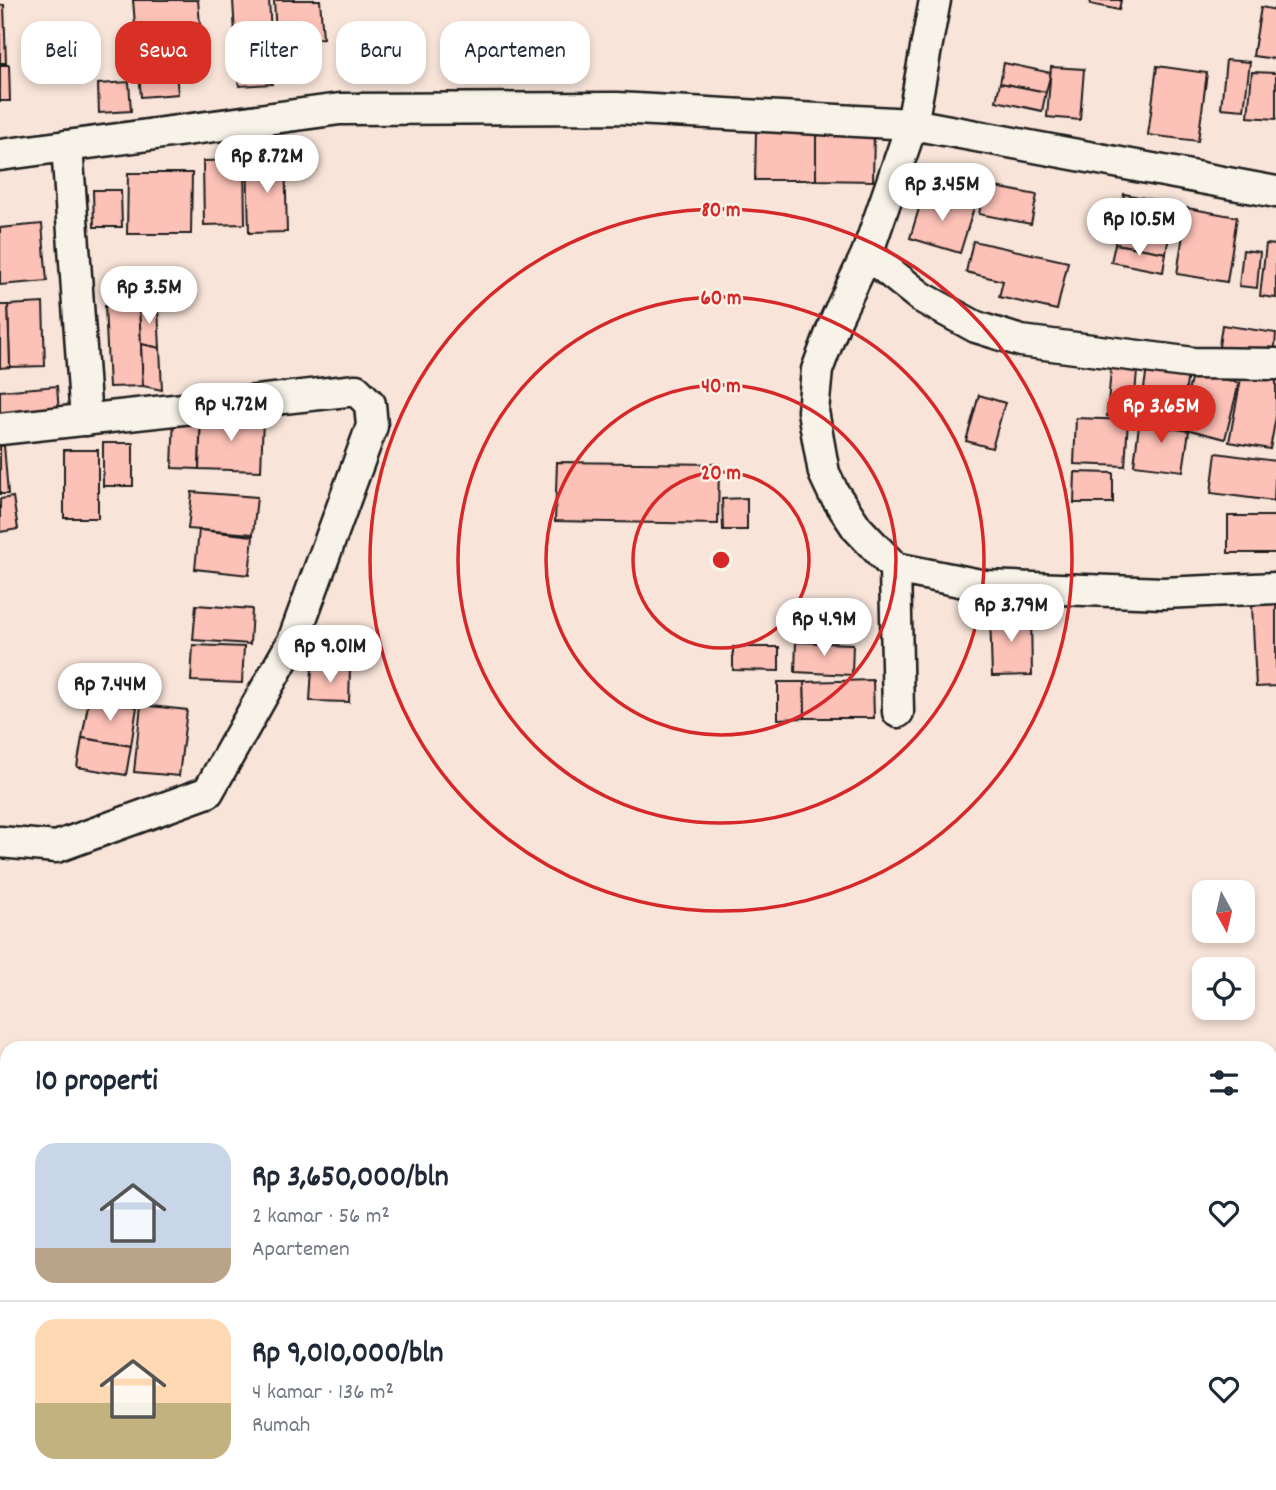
<!DOCTYPE html>
<html lang="id">
<head>
<meta charset="utf-8">
<style>
	:root { --surface:#fff; --page:#f2f2f3; --text:#1f2937; --muted:#747a83; --line:#e0e1e3; --accent:#d93025 }
	body { margin:0; font-family:Dekko,sans-serif; background:var(--page); color:var(--text); height:100vh; display:flex; flex-direction:column; font-size:26px; white-space:nowrap }
	* { box-sizing:border-box; margin:0 }
	p { font-size:23px; color:var(--muted) }
	.icon { flex:none; width:38px; height:38px; fill:none; stroke:currentColor; stroke-width:2; stroke-linecap:round; stroke-linejoin:round }
	.map { position:relative; flex:1; overflow:hidden }
	.panel { position:absolute; left:0px; top:1041px; width:1278px; height:450px; display:flex; flex-direction:column; background:var(--surface); border-radius:21px 21px 0 0; box-shadow:0 4px 10px #0003 }
	.panel>* { flex:none }
	.hud { position:absolute; left:21px; top:21px; width:700px; height:63px; display:flex; gap:14px }
	.needle { width:46px; rotate:172deg }
	.fabs { position:absolute; left:1192px; top:880px; display:grid; gap:14px }
	.fabs a { display:grid; place-items:center; width:63px; height:63px; border-radius:14px; background:var(--surface); box-shadow:0 4px 10px #0003; font-size:35px }
	.price { position:absolute; translate:-50% -60px; padding:0 16px; border-radius:24px; background:#fff; color:#222; font-size:23px; line-height:46px; filter:drop-shadow(0 2px 4px #0008) }
	.price::after { content:''; position:absolute; left:50%; top:42px; width:21px; height:16px; margin-left:-10px; background:inherit; clip-path:polygon(0 0,100% 0,50% 100%) }
	.price.current { background:var(--accent); color:#fff }
	ul { padding:0; list-style:none }
	li { display:flex; align-items:center; gap:21px; height:175px; padding:0 35px }
	li+li { border-top:2px solid var(--line) }
	li span { display:grid; place-items:center; flex:none; width:196px; height:140px; border-radius:21px; color:#555 }
	li>.icon { margin-inline-start:auto }
	span .icon { width:84px; height:84px; fill:#fffc; stroke-width:1 }
	li b { font-size:30px }
	h2 { display:flex; justify-content:space-between; align-items:center; height:84px; padding:0 35px; font-size:30px }
	.chip { padding:0 24px; border-radius:21px; background:var(--surface); box-shadow:0 4px 10px #0003; font-size:24px; line-height:63px }
	.chip.current { background:var(--accent); color:#fff }
	.map>svg:first-child { display:block }
</style>
</head>
<body>
<div class="map">
<svg width="1276" height="1490" viewBox="0 0 1276 1490">
	<rect width="100%" height="100%" fill="#f8e4d9"/>
	<filter id="ink" filterUnits="userSpaceOnUse"><feTurbulence type="fractalNoise" baseFrequency=".0143" numOctaves="2"/><feDisplacementMap in="SourceGraphic" scale="14" xChannelSelector="R" yChannelSelector="G"/><feConvolveMatrix kernelMatrix="1 2 1 2 8 2 1 2 1" color-interpolation-filters="sRGB"/></filter>
	<g filter="url(#ink)">
		<g fill="#fcc1b7" stroke="#1c1c1c" stroke-width="2">
			<path d="M133 0H198L201 37 173 39 178 94 141 97Z"/>
			<path d="M233 0H269L272 49 236 52Z"/>
			<path d="M274 0H320L323 38 298 40V53L277 54Z"/>
			<path d="M1091 0H1121L1119 10 1090 4Z"/>
			<path d="M0 5H4L6 63H0Z"/>
			<path d="M1261 7 1276 10V59L1253 56Z"/>
			<path d="M269 52 272 84 239 86 237 54Z"/>
			<path d="M1226 60 1250 62 1244 110 1221 108Z"/>
			<path d="M1004 63 1051 73 1046 92 1000 83Z"/>
			<path d="M0 65H9L10 101H0Z"/>
			<path d="M1157 66 1207 73 1198 141 1148 135Z"/>
			<path d="M1051 67 1084 69 1080 120 1047 117Z"/>
			<path d="M1252 72 1276 73V119L1248 117Z"/>
			<path d="M129 82 131 111 99 113 98 84Z"/>
			<path d="M1000 83 1046 92 1042 111 996 101Z"/>
			<path d="M756 131H816V180H755Z"/>
			<path d="M816 131 874 132 873 181 816 180Z"/>
			<path d="M285 156 287 232 249 233 247 157Z"/>
			<path d="M244 160 245 224 204 225 203 161Z"/>
			<path d="M128 173H192L191 234H127Z"/>
			<path d="M985 185 1037 195 1031 224 979 214Z"/>
			<path d="M93 190H121L122 227H94Z"/>
			<path d="M924 192 974 208 960 253 910 238Z"/>
			<path d="M1124 194 1175 204 1166 253 1115 244Z"/>
			<path d="M1187 208 1237 217 1227 282 1177 274Z"/>
			<path d="M42 224 47 281 0 285V228Z"/>
			<path d="M973 241 1068 262 1057 310 999 297 1003 281 966 272Z"/>
			<path d="M1115 244 1166 253 1163 272 1111 262Z"/>
			<path d="M1266 244 1276 245V298L1260 296Z"/>
			<path d="M1243 250 1260 252 1257 288 1239 286Z"/>
			<path d="M43 303 45 366 10 367 8 305Z"/>
			<path d="M139 304 143 386 109 387 105 306Z"/>
			<path d="M139 304 158 309 160 348 141 344Z"/>
			<path d="M0 305H8L10 367 0 368Z"/>
			<path d="M1222 325 1276 333 1274 361 1218 353Z"/>
			<path d="M141 344 160 348 162 390 143 386Z"/>
			<path d="M1112 357 1138 359 1133 417 1107 416Z"/>
			<path d="M1148 362 1189 368 1182 413 1141 407Z"/>
			<path d="M1193 372 1239 383 1225 439 1179 427Z"/>
			<path d="M1242 373 1276 379V417L1270 449 1229 442Z"/>
			<path d="M57 386 59 413 0 418V391Z"/>
			<path d="M979 395 1005 403 992 448 966 441Z"/>
			<path d="M174 414 201 415 199 469 172 468Z"/>
			<path d="M201 415 263 418 261 471 199 469Z"/>
			<path d="M1140 417 1170 421 1169 428 1189 431 1183 471 1134 465Z"/>
			<path d="M1076 418 1128 420 1125 466 1074 464Z"/>
			<rect x="103" y="443" width="30" height="43"/>
			<path d="M4 445 8 494H0V446Z"/>
			<rect x="64" y="450" width="34" height="68"/>
			<path d="M1216 453 1276 461 1274 501 1211 493Z"/>
			<path d="M557 462 719 464 718 524 555 521Z"/>
			<path d="M1075 472 1113 473V503H1074Z"/>
			<path d="M192 492 257 497 253 534 188 529Z"/>
			<path d="M13 497 18 529 0 532V499Z"/>
			<path d="M747 498V530H723L722 499Z"/>
			<rect x="1228" y="516" width="48" height="37"/>
			<path d="M199 530 253 536 249 575 195 569Z"/>
			<path d="M850 603 851 631 796 634 795 606Z"/>
			<path d="M1276 603V686L1256 687 1252 605Z"/>
			<path d="M196 605 252 609 250 644 193 640Z"/>
			<path d="M1031 613 1032 675 992 676 990 614Z"/>
			<path d="M796 642 853 644 852 675 795 672Z"/>
			<path d="M193 645 244 647 242 683 191 681Z"/>
			<path d="M733 647H779V671L733 670Z"/>
			<path d="M312 668 350 669 349 702 310 701Z"/>
			<path d="M873 680 874 718H805L804 682Z"/>
			<path d="M778 682H804L805 718 778 719Z"/>
			<path d="M89 699 137 707 131 746 82 738Z"/>
			<path d="M141 705 187 710 179 776 134 772Z"/>
			<path d="M82 738 131 746 126 775 77 767Z"/>
			<path d="M747 1484H803V1490H748Z"/>
		</g>
		<g fill="none" stroke-linecap="round" stroke-linejoin="round">
			<g stroke="#1c1c1c" stroke-width="35">
				<g id="minor">
					<path d="M935 0 912 124 867 254 837 317 817 370 813 411 824 473 833 492 857 528 895 568 985 586 1163 593 1276 588"/>
					<path d="M67 146 86 420"/>
					<path d="M0 155 340 109 617 108 912 124 1276 192"/>
					<path d="M867 254 921 297 976 327 1021 341 1193 363 1276 364"/>
					<path d="M0 429 356 390 370 404 372 426 293 641 208 792 56 847 0 842"/>
					<path d="M895 568 898 712"/>
				</g>
			</g>
			<use href="#minor" stroke="#f7f3e8" stroke-width="30"/>
		</g>
	</g>
	<g fill="none" stroke="#d62828" stroke-width="3.5">
		<circle cx="721" cy="560" r="88"/>
		<circle cx="721" cy="560" r="175"/>
		<circle cx="721" cy="560" r="263"/>
		<circle cx="721" cy="560" r="351"/>
	</g>
	<circle cx="721" cy="560" r="10" fill="#d62828" stroke="#f7f3e8" stroke-width="3.5"/>
	<g font-size="21" text-anchor="middle" font-weight="bold" fill="#d62828" stroke="#f7f3e8" stroke-width="5" stroke-linejoin="round" paint-order="stroke">
		<text x="721" y="216">80 m</text>
		<text x="721" y="304">60 m</text>
		<text x="721" y="392">40 m</text>
		<text x="721" y="479">20 m</text>
	</g>
</svg>
<div class="fabs">
<a><svg class="needle" viewBox="-14 -14 28 28"><path d="M0-13l5 13h-10z" fill="#e53935"/><path d="M0 13l5-13h-10z" fill="#747a83"/></svg></a>
<a><svg class="icon" aria-label="locate" viewBox="0 0 24 24"><circle cx="12" cy="12" r="6"/><path d="M12 2v4M12 18v4M2 12h4M18 12h4"/></svg></a>
</div>
<b class="price" style="left:267px;top:195px">Rp 8.72M</b>
<b class="price" style="left:942px;top:223px">Rp 3.45M</b>
<b class="price" style="left:1139px;top:258px">Rp 10.5M</b>
<b class="price" style="left:149px;top:326px">Rp 3.5M</b>
<b class="price" style="left:231px;top:443px">Rp 4.72M</b>
<b class="price current" style="left:1161px;top:445px">Rp 3.65M</b>
<b class="price" style="left:1011px;top:644px">Rp 3.79M</b>
<b class="price" style="left:824px;top:658px">Rp 4.9M</b>
<b class="price" style="left:330px;top:685px">Rp 9.01M</b>
<b class="price" style="left:110px;top:723px">Rp 7.44M</b>
<div class="hud">
<a class="chip">Beli</a>
<a class="chip current">Sewa</a>
<a class="chip">Filter</a>
<a class="chip">Baru</a>
<a class="chip">Apartemen</a>
</div>
<section class="panel">
<h2>10 properti<svg class="icon" aria-label="filters" viewBox="0 0 24 24"><path d="M4 7h16M4 17h16"/><circle cx="9" cy="7" r="2"/><circle cx="15" cy="17" r="2"/></svg></h2>
<ul>
<li><span style="background:linear-gradient(#c9d6e8 75%,#b9a48a 0)"><svg class="icon" aria-label="home" viewBox="0 0 24 24"><path d="M3 11l9-7 9 7M6 9v11h12V9"/></svg></span><div><b>Rp 3,650,000/bln</b><p>2 kamar · 56 m²</p><p>Apartemen</p></div><svg class="icon" aria-label="heart" viewBox="0 0 24 24"><path d="M12 20l-8-8c-3-5 5-10 8-4 3-6 11-1 8 4z"/></svg></li>
<li><span style="background:linear-gradient(#ffd9b3 60%,#c2b280 0)"><svg class="icon" aria-label="home" viewBox="0 0 24 24"><path d="M3 11l9-7 9 7M6 9v11h12V9"/></svg></span><div><b>Rp 9,010,000/bln</b><p>4 kamar · 136 m²</p><p>Rumah</p></div><svg class="icon" aria-label="heart" viewBox="0 0 24 24"><path d="M12 20l-8-8c-3-5 5-10 8-4 3-6 11-1 8 4z"/></svg></li>
</ul>
</section>
</div>
</body>
</html>
